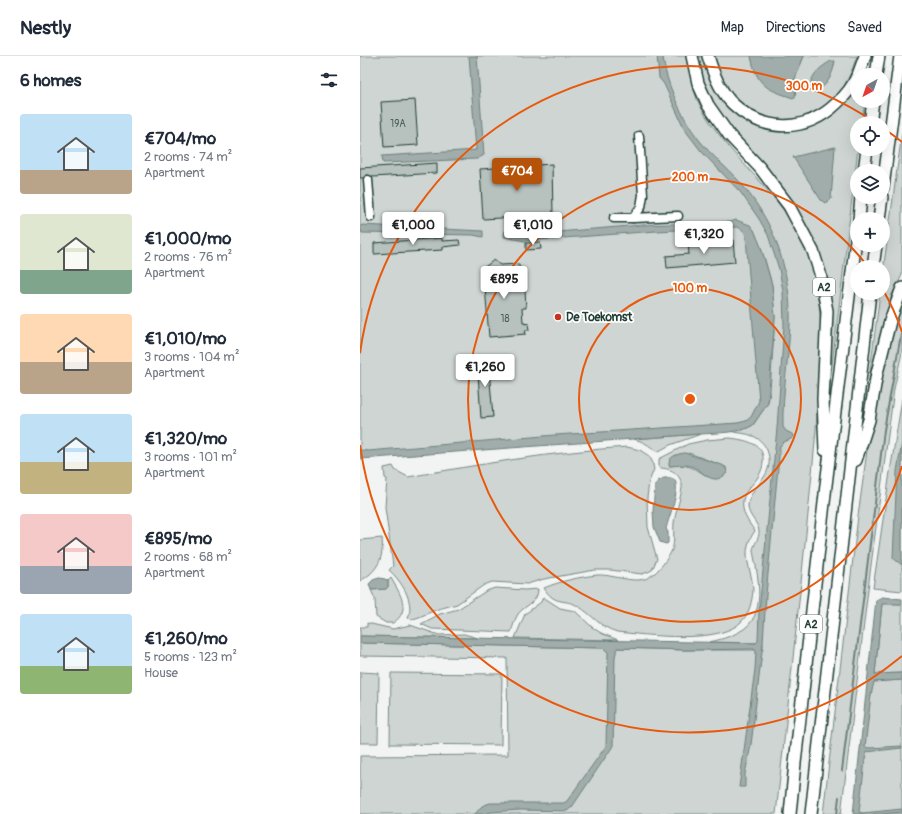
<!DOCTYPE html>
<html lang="en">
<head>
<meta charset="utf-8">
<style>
	:root { --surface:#fff; --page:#f2f2f3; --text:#1f2937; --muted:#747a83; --line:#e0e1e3; --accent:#b45309 }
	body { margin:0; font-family:Pangolin,sans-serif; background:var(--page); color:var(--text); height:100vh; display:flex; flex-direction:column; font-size:15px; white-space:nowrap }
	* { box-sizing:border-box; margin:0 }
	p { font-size:13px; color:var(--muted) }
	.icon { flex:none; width:22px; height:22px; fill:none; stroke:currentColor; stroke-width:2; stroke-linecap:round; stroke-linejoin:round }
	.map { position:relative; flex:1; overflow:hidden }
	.sheet { display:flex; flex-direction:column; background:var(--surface); width:360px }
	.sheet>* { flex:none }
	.needle { width:26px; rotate:220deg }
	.buttons { position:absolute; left:490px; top:12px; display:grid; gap:8px }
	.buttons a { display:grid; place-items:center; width:40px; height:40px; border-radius:50%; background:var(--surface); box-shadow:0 4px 16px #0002; font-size:20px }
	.price { position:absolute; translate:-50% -34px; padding:0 9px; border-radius:4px; background:#fff; color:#222; font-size:13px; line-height:26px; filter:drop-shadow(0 1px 2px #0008) }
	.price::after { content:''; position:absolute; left:50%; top:24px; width:12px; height:9px; margin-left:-6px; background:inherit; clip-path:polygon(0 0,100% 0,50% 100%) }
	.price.on { background:var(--accent); color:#fff }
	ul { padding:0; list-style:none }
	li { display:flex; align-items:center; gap:12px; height:100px; padding:0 20px }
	li span { display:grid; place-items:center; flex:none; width:112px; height:80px; border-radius:4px; color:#555 }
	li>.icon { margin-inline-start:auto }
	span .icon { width:48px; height:48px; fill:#fffc; stroke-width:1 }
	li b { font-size:17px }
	h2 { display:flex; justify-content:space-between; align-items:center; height:48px; padding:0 20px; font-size:17px }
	header { display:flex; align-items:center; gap:24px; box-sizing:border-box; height:56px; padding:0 20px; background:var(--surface); border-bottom:1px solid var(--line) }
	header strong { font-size:19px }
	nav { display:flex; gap:22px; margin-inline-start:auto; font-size:14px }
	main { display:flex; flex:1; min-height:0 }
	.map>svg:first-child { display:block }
</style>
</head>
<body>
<header>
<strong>Nestly</strong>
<nav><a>Map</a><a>Directions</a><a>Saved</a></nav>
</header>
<main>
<section class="sheet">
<h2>6 homes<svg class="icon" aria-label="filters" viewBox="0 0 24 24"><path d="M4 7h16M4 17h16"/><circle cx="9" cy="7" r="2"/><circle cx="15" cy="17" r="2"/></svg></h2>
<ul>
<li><span style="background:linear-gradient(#bfe0f5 70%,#b9a48a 0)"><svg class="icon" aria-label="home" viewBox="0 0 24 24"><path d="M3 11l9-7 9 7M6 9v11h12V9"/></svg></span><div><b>€704/mo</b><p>2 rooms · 74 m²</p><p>Apartment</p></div></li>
<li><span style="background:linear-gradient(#dfe7d0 70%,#7fa58c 0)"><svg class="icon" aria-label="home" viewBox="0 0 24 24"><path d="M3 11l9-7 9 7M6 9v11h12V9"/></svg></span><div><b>€1,000/mo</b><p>2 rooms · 76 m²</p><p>Apartment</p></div></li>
<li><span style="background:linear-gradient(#ffd9b3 60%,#b9a48a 0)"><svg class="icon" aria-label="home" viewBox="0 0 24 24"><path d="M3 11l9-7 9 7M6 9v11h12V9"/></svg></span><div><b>€1,010/mo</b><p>3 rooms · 104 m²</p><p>Apartment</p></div></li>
<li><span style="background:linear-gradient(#bfe0f5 60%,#c2b280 0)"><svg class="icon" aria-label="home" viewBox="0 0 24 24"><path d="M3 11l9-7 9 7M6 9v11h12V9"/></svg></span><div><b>€1,320/mo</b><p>3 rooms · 101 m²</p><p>Apartment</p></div></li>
<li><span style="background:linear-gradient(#f6c9c9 65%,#9aa5b1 0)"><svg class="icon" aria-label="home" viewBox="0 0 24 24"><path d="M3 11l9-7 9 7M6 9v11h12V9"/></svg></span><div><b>€895/mo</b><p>2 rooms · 68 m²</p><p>Apartment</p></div></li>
<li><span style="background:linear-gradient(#bfe0f5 65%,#8fb573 0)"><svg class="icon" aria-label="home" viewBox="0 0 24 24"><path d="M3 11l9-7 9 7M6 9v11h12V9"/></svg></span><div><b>€1,260/mo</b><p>5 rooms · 123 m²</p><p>House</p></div></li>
</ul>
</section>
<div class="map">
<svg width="542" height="758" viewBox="0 0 542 758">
	<rect width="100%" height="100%" fill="#f2f3f3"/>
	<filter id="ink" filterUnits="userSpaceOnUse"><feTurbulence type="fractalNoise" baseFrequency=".025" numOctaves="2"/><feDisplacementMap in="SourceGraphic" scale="8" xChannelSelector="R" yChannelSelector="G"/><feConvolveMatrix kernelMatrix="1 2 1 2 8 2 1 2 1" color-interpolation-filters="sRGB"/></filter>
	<g filter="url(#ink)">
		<g fill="#ced5d3" stroke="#768984" fill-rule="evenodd">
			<path d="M0 0H326C329 14 332 29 337 43 345 62 360 80 373 96 401 127 437 162 450 203 465 253 462 306 457 358 455 392 451 425 448 458 438 558 427 658 416 758H0V700L148 699 147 602 0 600V587L243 592 246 593 257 592 326 594H403V587L349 586C359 584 370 581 379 576 408 561 398 521 393 495 393 489 400 482 399 475 398 466 388 460 388 450 388 439 398 430 404 421 414 407 409 387 393 380 386 377 377 377 369 375L383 374 393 369 408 347 410 336 415 261 412 229 405 204 394 174 404 343 394 366 0 398Z"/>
			<path d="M337 0H344L354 26 407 71 456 67 477 55 489 42 497 29V45H505L502 67H497V93H498L469 334 471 297 455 188 359 61 340 24Z"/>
			<path d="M354 0H391L393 8 436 31 434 25 444 0H497C492 15 485 34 472 45 462 54 448 62 435 64 420 67 391 58 380 47 367 35 358 18 354 0Z"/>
			<path d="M542 77V219L532 239 525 261 505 353 520 237H523V215Z"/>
			<path d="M542 235V296L534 333 510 517 481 758H463L498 460 510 373 523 301Z"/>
			<path d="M542 343V535L513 532 530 416Z"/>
			<path d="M341 378 310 389 297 396C289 389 283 385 273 383Z"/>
			<path d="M370 382C385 384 405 387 403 406 403 411 401 416 398 421 393 429 385 434 383 444 381 456 388 466 395 475 392 479 389 484 388 489 384 504 393 519 393 534 392 545 390 556 382 565 361 589 287 579 257 576 238 570 234 560 218 550 204 542 195 550 184 532 201 525 219 521 237 519 254 518 277 530 291 520 298 516 309 501 312 494 315 485 313 476 314 467 315 457 323 436 322 428 319 416 309 412 299 412V403L328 388 347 384ZM329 397 366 411 367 417 348 421C335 412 326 407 310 410Z"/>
			<path d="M267 391 280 394 289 400 292 405 294 413 289 426 287 442 288 471 297 503 292 514 288 516 282 518 250 514H235L184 523 167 528 132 526 124 529 97 548 78 553 59 561 53 563 48 562C55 545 41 525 29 514L33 510 25 451 27 423 25 422 24 412 33 410 35 414 48 421C121 408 193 396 267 391Z"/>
			<path d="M22 482C24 502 18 515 0 525V484Z"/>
			<path d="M31 522C40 538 52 554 33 567H26L16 561 15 543 11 534 26 533 28 531V525Z"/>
			<path d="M135 532 165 534 178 533C178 547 166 548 158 558 155 563 153 570 151 576L72 573 61 568 80 558 98 553 126 535Z"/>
			<path d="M183 541 200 552 215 555 233 572 241 577 258 584 155 582 165 558 181 546Z"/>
			<path d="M522 547 542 548V617L515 618Z"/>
			<path d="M7 567 33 573 50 569 79 579 104 578 118 582 0 580V571H7Z"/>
			<path d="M0 616 19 617 18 687H0Z"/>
			<path d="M31 617 142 618 141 689 30 688Z"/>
			<path d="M542 624V758H494L508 626Z"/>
		</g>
		<g fill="#a1adaa" stroke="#6d807b">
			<path d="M109 0H117L124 99 117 103 23 107 22 100 116 94Z"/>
			<path d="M297 0H303C305 26 323 64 340 85 351 99 366 111 378 124 394 142 409 165 417 188 426 213 431 241 430 268 429 302 422 337 423 371L426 375 434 379 433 382 424 386 420 390 406 539 403 587 391 689 385 718V731H379L380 724 395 613 396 595 394 593 326 594 257 592 255 601 253 690 212 751 207 755 160 754 131 756 126 758H115L122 750 130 747H204L207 745 246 690 248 596 243 592 0 587V580L390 587H396L398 585 399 555 417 372 424 269 423 235 419 213 408 179 399 163 381 137 341 95 325 74 304 28 299 22Z"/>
			<path d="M391 0H444L434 25 436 31 435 41 433 42C406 33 397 30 391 0Z"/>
			<path d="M471 5H475C473 17 468 31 455 35L450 30C452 17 461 11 471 5Z"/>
			<path d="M475 91 471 143 465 147 461 144 433 101Z"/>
			<path d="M376 164 390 169 394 174 401 191 412 229 415 261 408 347 393 369C382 377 355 377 341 378L0 403V394L8 395 195 379 378 367 386 365 391 361 399 345 386 181C385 175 382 173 377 171L297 175 164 185 144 181V175L161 179 282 169 369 166Z"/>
			<path d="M2 169 123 175V181L113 179 2 177 0 171Z"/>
			<path d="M542 386V509L533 502 537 415Z"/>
			<path d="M325 397 362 409 366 412 367 417C352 432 345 415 331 410 324 408 316 410 309 410 308 400 317 398 325 397Z"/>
			<path d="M304 422H311L315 424C320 437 309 459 306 473L308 476V487L306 488 300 486 294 471 293 455 295 429 298 425Z"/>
			<path d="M19 522 25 523 28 525V531L26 533 11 534 9 528 13 524Z"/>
			<path d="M522 541 542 543V548H522L515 618 542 617V624L514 626 511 639 505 691 509 692 542 690V692L506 696 499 756 503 757 542 753V756L521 758H493L516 544Z"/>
		</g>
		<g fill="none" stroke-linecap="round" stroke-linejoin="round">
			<g stroke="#6d807b" stroke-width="2">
				<path d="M482 715 524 374 542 273"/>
				<path d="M477 758 479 741"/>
			</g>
		</g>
		<g fill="#b7c1bd" stroke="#1f3d34">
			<path d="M55 44 58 89 24 91 21 46Z"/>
			<path d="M77 107V117L13 121 8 119 3 122H0V112Z"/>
			<path d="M192 108 193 159 123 163 120 113Z"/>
			<path d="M82 182V185L99 184 100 189 83 191V194L14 198V187Z"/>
			<path d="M373 184 375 206 307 212 306 200 329 198 328 187Z"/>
			<path d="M180 186 181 193 166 194V187Z"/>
			<path d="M134 204 140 209 159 208 161 234H165L166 252H162L163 266H165V268L168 267 169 274H165L166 278 129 281 125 230 124 228V223L122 213Z"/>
			<path d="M128 302 133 361 121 362 117 303Z"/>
		</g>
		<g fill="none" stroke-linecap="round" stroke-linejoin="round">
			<g stroke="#1f3d34" stroke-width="11">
				<g id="minor">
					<path d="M279 80 283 139 281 151 273 162 318 160"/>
					<path d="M8 124 11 161"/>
					<path d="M254 162H273"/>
				</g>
			</g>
			<g stroke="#1f3d34" stroke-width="14">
				<g id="highway">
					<path d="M332 0 338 27 348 49 369 79 400 112 429 150 453 195 460 217 467 255 463 343 465 394"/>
					<path d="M348 0C353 17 360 36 373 48 405 78 447 76 477 47 485 40 493 30 497 20"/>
					<path d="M498 19 505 0"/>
					<path d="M516 19 519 0"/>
					<path d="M510 67 513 45"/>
					<path d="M504 115 507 93"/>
					<path d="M523 131 540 0"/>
					<path d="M499 163 501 141"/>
					<path d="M519 163 522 141"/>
					<path d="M513 211 516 189"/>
					<path d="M496 404 509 364 517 317 530 265 542 232"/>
					<path d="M430 758 435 707 466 429 497 175"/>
					<path d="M451 758 510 237"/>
				</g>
			</g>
			<use href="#minor" stroke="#fff" stroke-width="8"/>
			<use href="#highway" stroke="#fff" stroke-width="11"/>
		</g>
	</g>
	<g fill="none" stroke="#e8590c" stroke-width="2">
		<circle cx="330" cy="343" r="111"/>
		<path d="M542 410A222 222 0 1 1 508 211M523 234A222 222 0 0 1 542 276"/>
		<path d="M542 600A333 333 0 0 1 0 389M0 297A333 333 0 0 1 516 67M523 72A333 333 0 0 1 542 86"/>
	</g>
	<circle fill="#c8321e" stroke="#fff" stroke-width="1.5" cx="198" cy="261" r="4"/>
	<g text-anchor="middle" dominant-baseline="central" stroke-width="3.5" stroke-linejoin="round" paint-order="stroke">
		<g font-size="10" fill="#455e56">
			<text x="38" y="68">19A</text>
			<text x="145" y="263">18</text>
		</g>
		<g fill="#fff" stroke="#627771" stroke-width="1">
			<rect x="453" y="222" width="22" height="18" rx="3"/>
			<rect x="440" y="559" width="22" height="18" rx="3"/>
		</g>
		<g font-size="11" font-weight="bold" fill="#1f3d34">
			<text x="464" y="231">A2</text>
			<text x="451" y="568">A2</text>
		</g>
		<g font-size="12" font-weight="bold" fill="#1f3d34" stroke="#fff" text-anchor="start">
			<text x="206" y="261">De Toekomst</text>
		</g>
	</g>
	<circle cx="330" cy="343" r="6" fill="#e8590c" stroke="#fff" stroke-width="2"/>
	<g font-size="12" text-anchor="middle" font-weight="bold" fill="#e8590c" stroke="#fff" stroke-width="3.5" stroke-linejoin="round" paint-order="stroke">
		<text x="444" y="34">300 m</text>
		<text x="330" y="125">200 m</text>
		<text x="330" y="236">100 m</text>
	</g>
</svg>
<div class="buttons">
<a><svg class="needle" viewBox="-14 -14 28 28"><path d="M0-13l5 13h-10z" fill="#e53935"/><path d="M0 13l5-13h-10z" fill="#747a83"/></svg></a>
<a><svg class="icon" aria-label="locate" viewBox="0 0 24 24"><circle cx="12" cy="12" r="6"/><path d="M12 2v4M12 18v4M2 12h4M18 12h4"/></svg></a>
<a><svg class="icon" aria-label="layers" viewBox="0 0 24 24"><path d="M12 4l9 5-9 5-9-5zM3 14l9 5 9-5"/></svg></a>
<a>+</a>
<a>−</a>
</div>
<b class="price on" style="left:157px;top:136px">€704</b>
<b class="price" style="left:53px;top:190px">€1,000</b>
<b class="price" style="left:173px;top:190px">€1,010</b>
<b class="price" style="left:344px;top:199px">€1,320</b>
<b class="price" style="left:144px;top:244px">€895</b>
<b class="price" style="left:125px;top:332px">€1,260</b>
</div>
</main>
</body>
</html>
